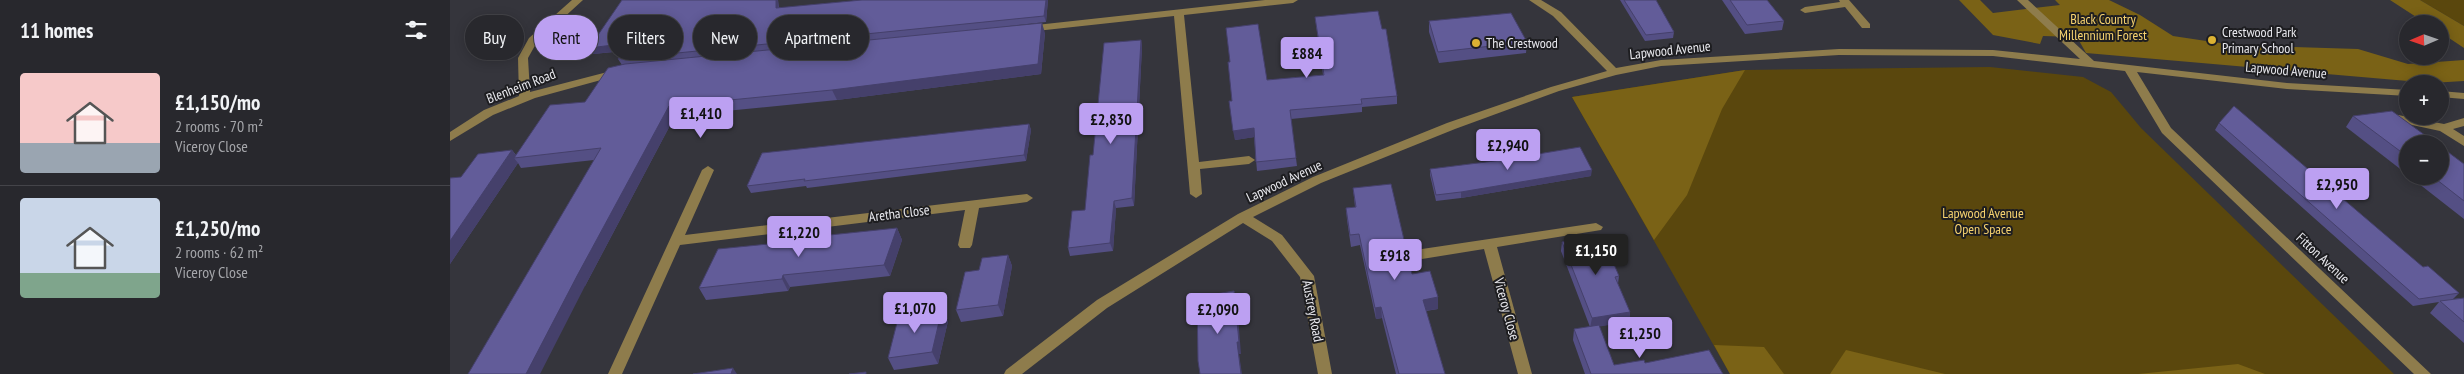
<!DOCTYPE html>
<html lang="en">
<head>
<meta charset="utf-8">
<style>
	:root { --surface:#28282d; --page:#343439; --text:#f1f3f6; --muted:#a5a6aa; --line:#444449; --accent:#bca0f2 }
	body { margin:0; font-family:"PT Sans Narrow",sans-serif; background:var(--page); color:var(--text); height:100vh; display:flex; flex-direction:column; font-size:19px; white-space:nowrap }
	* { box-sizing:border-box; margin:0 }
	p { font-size:16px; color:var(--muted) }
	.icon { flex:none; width:28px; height:28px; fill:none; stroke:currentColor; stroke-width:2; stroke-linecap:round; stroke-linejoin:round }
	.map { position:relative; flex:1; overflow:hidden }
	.sheet { display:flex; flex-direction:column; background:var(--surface); width:450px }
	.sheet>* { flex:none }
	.guide { position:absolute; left:15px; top:15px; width:475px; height:45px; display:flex; gap:10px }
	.needle { width:32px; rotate:268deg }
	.controls { position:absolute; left:1949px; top:15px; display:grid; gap:10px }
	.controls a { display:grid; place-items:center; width:50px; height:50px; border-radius:50%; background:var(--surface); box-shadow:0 2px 12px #0003,0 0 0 1px var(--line); font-size:25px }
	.price { position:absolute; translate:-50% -42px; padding:0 11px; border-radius:5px; background:var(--accent); color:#111; font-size:16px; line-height:32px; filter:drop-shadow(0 1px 2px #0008) }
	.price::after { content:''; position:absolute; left:50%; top:30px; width:15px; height:11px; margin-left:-8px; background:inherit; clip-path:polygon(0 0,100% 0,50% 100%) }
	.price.current { background:#222; color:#fff }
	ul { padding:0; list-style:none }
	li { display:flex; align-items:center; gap:15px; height:125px; padding:0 20px }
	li+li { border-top:1px solid var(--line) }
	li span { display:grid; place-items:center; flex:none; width:140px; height:100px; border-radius:5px; color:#555 }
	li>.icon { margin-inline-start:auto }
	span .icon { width:60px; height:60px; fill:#fffc; stroke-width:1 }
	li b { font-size:21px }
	h2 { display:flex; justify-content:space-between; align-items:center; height:60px; padding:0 20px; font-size:21px }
	.tag { padding:0 18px; border-radius:22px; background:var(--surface); box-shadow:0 2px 12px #0003,0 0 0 1px var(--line); font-size:18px; line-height:45px }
	.tag.current { background:var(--accent); color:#111 }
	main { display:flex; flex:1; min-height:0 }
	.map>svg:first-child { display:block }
</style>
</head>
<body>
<main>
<section class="sheet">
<h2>11 homes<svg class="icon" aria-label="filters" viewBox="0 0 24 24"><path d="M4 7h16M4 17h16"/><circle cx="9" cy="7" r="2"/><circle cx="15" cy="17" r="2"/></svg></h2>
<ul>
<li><span style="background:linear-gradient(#f6c9c9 70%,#9aa5b1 0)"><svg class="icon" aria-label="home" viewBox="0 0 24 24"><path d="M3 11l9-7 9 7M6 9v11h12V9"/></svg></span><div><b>£1,150/mo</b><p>2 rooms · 70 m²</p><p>Viceroy Close</p></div></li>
<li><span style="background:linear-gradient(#c9d6e8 75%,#7fa58c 0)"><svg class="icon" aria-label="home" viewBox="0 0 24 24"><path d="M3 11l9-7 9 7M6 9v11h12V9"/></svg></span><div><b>£1,250/mo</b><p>2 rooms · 62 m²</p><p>Viceroy Close</p></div></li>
</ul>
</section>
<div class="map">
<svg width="2014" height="374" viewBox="0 0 2014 374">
	<rect width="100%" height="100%" fill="#35353c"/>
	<g fill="#5a470d">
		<path d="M1970 0H2014V26Z"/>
		<path d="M1540 67 1633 77 1661 92 1691 128 1944 374H1280L1122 97 1295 70Z"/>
	</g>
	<g fill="#7a6216">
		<path d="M1509 0H1530L1543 13 1610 5 1605 0H1659L1690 15 1723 36 1783 45 1908 49 1958 64 2014 60V81L1981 83 1636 53 1627 37 1593 36 1590 44 1543 35Z"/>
		<path d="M1940 0H1970L2014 26V48L1990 32V24H1977Z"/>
		<path d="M1295 70 1272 109 1237 195 1204 240 1122 97Z"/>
		<path d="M1264 345 1314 347 1334 374H1280Z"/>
		<path d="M1396 350 1495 374H1380Z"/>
		<path d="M1788 364 1815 374H1688Z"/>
	</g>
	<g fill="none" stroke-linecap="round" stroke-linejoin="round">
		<g fill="#8e7c4c" fill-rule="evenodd">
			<path d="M122 0H133L87 42 78 58 80 92 169 69 175 72 173 74 85 98 43 115 0 141V132L34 110 69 96 68 58 79 38Z"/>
			<path d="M815 0H848L843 3 734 15 749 162 799 156 805 160 799 164 750 169 752 194 746 198 740 194 724 16 577 32 572 29 577 26Z"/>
			<path d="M1079 0H1091L1111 12 1166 68 1211 60 1389 49 1543 50 1630 59 1567 0H1578L1644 61 1837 83 1958 90V96L1837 89 1687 72 1721 128 1981 374H1964L1712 133 1675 71 1543 56 1389 55 1211 66 1166 75 1109 91 1005 129 871 183 803 217 832 235 864 276 882 374H868L850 277 822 241 793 223 657 308 572 374H554L556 370 647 300 788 214 863 177 997 123 1101 87 1157 71 1103 16Z"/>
			<path d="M1389 0H1399L1420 24V28H1412L1395 7 1355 13 1350 10 1355 7 1390 2Z"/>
			<path d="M1990 91 2014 93V99L1990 97Z"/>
			<path d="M1943 114 1994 124 2014 118V126L2003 129 2014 136V146L1990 131 1939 120 1937 118 1939 116Z"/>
			<path d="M258 166 264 170 235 235 577 194 583 198 577 202 529 208 522 245 520 248H510L508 245 515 210 230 245 172 374H158L252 170Z"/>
			<path d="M1146 223 1153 227 1151 230 1047 247 1082 374H1068L1034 249 972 259 967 257 965 254 967 251 972 249Z"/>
		</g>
	</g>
	<g fill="#544f84">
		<path d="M172 0H328L329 8 412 0H598L596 22 551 27 595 33 591 74 387 100 225 116 135 286 144 160 71 168 68 163 0 264V178L11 177 62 150 66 155 135 102 172 65 168 59 174 51 143 54Z"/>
		<path d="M1170 0H1206L1224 32 1223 38 1195 41Z"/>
		<path d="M1272 0H1317L1334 21 1332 30 1295 34Z"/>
		<path d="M865 17 947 96V104L912 107V112L841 119 847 166 807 171 804 137 785 140 782 101 780 62 817 80 873 75Z"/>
		<path d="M979 21 1077 42 1076 53 989 63 979 32Z"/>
		<path d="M691 40 692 47 684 206 666 208 663 251 620 256 618 248 635 210 643 155Z"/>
		<path d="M1903 116 1958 144V175L1896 127Z"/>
		<path d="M1769 123 2009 293 2003 299 2014 298V343L1980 313 1989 302 1963 306 1765 130Z"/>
		<path d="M579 124 581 130 576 161 357 188 356 186 301 193 297 186Z"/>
		<path d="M2014 164V219L1959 176H1990Z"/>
		<path d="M980 169 1141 176 1011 198 986 201 980 175Z"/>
		<path d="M903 188 962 274 988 297V309L976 311 995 374H946L932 318 926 319 910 245 901 247 897 220 896 208 905 207Z"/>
		<path d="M447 228 452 240 440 276 340 287 338 291 256 300 249 288Z"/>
		<path d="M1112 242 1169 276 1168 284 1180 312 1179 322 1149 326 1164 365 1195 363 1273 374H1135L1123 340 1124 329 1140 327 1111 251Z"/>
		<path d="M558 255 562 266 553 316 511 322 506 310Z"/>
		<path d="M498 321 488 364 444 370 438 358Z"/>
	</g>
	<g fill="#45406b">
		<path d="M326 0H328L329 15 326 8Z"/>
		<path d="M596 0H598L596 22 594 16Z"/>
		<path d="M592 23 595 33 591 74 387 100 382 90Z"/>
		<path d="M691 40 692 47 684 206 682 198Z"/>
		<path d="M179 43 183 50 143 54 139 48Z"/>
		<path d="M219 106 225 116 135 286 90 374H76L127 276Z"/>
		<path d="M579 124 581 130 576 161 574 155Z"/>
		<path d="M804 128 805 137 785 140 783 131Z"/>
		<path d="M62 150 67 157 64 158 68 163 0 264V241Z"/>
		<path d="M1142 170 1141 176 1011 198V192Z"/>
		<path d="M664 201 666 208 663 251 660 243Z"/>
		<path d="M447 228 452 240 440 276 434 265Z"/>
		<path d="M558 255 562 266 553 316 548 305Z"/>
		<path d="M333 275 340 287 338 291 332 279Z"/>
		<path d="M784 291 787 303 791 354H789L792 374H791L787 342Z"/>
		<path d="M988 297V309L973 311V300Z"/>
		<path d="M931 307 932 318 926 319 925 308Z"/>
		<path d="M492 309 498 321 488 364 482 352Z"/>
		<path d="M1180 312 1179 322 1140 328 1142 318Z"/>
		<path d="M283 368 287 374H281Z"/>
	</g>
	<g fill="#625c99" stroke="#45406b">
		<path d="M172 0H326V8L412 0H596L594 16 168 59 179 43 139 48Z"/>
		<path d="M1174 0H1206L1224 32 1196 35Z"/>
		<path d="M1280 0H1317L1334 21 1297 25Z"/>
		<path d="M928 11 932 29H936L947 96 911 99 912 104 840 110 846 158 806 162 804 128 783 131 779 101H782L778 62H780L776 28 808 24 817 80 874 75 865 17Z"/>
		<path d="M1061 13 1077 42 988 52 979 21Z"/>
		<path d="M592 23 588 64 382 90 219 106 127 276 76 374H18L151 148 64 158 100 105 135 102 158 68 175 64Z"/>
		<path d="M691 40 682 198 664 201 660 243 618 248 622 211 635 210 640 155H643L654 43Z"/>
		<path d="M1784 106 1973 267 1978 266 2009 293 1969 299 1769 123Z"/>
		<path d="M1942 111 1987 144H1958V157L1903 116Z"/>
		<path d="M579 124 574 155 354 181 355 179 297 186 312 153Z"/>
		<path d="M1990 146 2014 164V201L1982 176H1990Z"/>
		<path d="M1130 147 1142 170 1011 192 986 195 980 169 1052 160Z"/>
		<path d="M62 150 0 241V178L11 177 28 154Z"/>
		<path d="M941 184 962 274 980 271 988 297 973 300 995 374H949L931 307 925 308 909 234 900 235 896 208 906 207 903 188Z"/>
		<path d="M447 228 434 265 333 275 332 279 249 288 268 249 369 239 370 236Z"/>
		<path d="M1152 236 1169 276 1165 277 1180 312 1142 318 1112 242Z"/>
		<path d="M558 255 548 305 506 310 515 272 529 270 532 258Z"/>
		<path d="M784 291 789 342H787L791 374H750L748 361 747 297Z"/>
		<path d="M2014 298V322L1990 301Z"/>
		<path d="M492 309 482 352 438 358 449 315Z"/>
		<path d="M1149 325 1164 365 1194 360 1195 363 1259 350 1273 374H1141L1124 329Z"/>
		<path d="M283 368 281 374H243Z"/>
		<path d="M416 372V374H399Z"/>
	</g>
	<g fill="#dcb233" stroke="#1d1d20" stroke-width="2">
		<circle cx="1762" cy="40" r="5"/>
		<circle cx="1026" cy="43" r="5"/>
	</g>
	<g text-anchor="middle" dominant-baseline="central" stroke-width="4" stroke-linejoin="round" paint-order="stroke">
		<g font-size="14" fill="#f6d26f" stroke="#1d1d20">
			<text x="1653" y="19">Black Country<tspan x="1653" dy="16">Millennium Forest</tspan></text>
			<text x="1533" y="213">Lapwood Avenue<tspan x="1533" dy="16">Open Space</tspan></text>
		</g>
		<g font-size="14" fill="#e8e8ed" stroke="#1d1d20" text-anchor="start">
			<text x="1772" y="32">Crestwood Park<tspan x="1772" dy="16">Primary School</tspan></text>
			<text x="1036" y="43">The Crestwood</text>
		</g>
		<g font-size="14" fill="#e8e8ed" stroke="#1d1d20">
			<text transform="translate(1220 50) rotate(-6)">Lapwood Avenue</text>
			<text transform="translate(1836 70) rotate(5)">Lapwood Avenue</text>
			<text transform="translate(71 86) rotate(-21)">Blenheim Road</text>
			<text transform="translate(834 181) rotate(-25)">Lapwood Avenue</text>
			<text transform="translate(449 213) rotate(-7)">Aretha Close</text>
			<text transform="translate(1873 258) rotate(43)">Fitton Avenue</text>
			<text transform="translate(1057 309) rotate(75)">Viceroy Close</text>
			<text transform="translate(863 311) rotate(79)">Austrey Road</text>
		</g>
	</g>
</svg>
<div class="controls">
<a><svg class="needle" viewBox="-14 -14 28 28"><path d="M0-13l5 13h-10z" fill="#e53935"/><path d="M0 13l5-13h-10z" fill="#a5a6aa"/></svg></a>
<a>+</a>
<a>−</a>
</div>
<b class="price" style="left:857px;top:79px">£884</b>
<b class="price" style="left:251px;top:139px">£1,410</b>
<b class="price" style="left:661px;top:145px">£2,830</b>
<b class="price" style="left:1058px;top:171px">£2,940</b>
<b class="price" style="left:1887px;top:210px">£2,950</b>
<b class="price" style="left:349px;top:258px">£1,220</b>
<b class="price current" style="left:1146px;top:276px">£1,150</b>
<b class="price" style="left:945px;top:281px">£918</b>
<b class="price" style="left:465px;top:334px">£1,070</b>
<b class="price" style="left:768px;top:335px">£2,090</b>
<b class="price" style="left:1190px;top:359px">£1,250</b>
<div class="guide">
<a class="tag">Buy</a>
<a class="tag current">Rent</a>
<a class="tag">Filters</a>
<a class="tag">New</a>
<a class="tag">Apartment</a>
</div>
</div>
</main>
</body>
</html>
